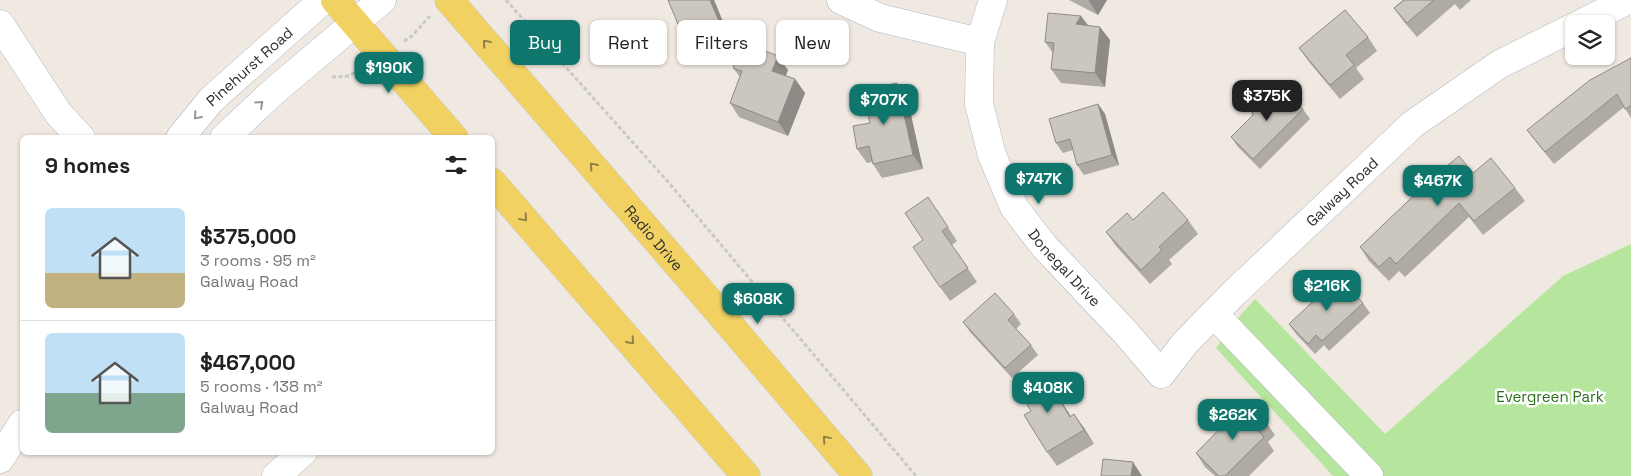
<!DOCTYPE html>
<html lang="en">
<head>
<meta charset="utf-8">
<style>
	:root { --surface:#fff; --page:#f6f6f6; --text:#222; --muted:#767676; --line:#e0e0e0; --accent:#0f766e }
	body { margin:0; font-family:"Space Grotesk",sans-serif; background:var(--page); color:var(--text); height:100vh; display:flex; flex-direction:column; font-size:19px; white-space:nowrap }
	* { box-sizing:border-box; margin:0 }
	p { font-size:16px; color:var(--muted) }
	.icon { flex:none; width:28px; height:28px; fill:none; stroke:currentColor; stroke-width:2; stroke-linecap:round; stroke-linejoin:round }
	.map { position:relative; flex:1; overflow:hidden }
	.sheet { position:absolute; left:20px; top:135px; width:475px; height:320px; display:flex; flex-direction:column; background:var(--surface); border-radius:8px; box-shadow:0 1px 4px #0004 }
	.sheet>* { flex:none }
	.banner { position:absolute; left:510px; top:20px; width:475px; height:45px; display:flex; gap:10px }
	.tools { position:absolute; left:1565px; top:15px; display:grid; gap:10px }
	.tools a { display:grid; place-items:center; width:50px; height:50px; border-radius:8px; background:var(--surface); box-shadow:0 1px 4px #0004; font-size:25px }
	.price { position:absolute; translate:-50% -42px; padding:0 11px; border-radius:10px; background:var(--accent); color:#fff; font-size:16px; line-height:32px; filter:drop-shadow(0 1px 2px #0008) }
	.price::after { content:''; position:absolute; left:50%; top:30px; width:15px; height:11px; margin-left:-8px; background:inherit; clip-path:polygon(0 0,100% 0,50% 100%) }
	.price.active { background:#222; color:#fff }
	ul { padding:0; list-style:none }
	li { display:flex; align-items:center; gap:15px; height:125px; padding:0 25px }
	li+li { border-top:1px solid var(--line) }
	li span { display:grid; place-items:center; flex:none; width:140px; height:100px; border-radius:8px; color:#555 }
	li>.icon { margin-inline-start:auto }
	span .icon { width:60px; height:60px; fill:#fffc; stroke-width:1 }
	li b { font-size:21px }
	h2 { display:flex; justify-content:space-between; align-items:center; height:60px; padding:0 25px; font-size:21px }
	.tag { padding:0 18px; border-radius:8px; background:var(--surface); box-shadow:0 1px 4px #0004; font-size:18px; line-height:45px }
	.tag.active { background:var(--accent); color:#fff }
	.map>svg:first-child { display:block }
</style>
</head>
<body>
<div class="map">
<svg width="1631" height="476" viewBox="0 0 1631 476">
	<rect width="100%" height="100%" fill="#efe9e1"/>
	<path fill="#b6e59e" d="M1631 244V476H1333L1216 348 1237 319 1255 299 1385 434 1563 276Z"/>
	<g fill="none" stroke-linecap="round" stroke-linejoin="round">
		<g stroke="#b4b7c1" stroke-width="29">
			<g id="minor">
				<path d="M841 0 880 18 980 42"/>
				<path id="s1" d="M993 0 980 42 979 104 992 155 1014 207 1044 246 1126 333 1161 374 1185 343 1233 294 1413 124 1500 64 1574 27"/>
				<path d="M0 24 58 113 81 138"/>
				<path d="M1580 24 1628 0"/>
				<path id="s2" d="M180 138 211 100 323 0"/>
				<path d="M224 138 273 92 382 0"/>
				<path d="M1214 314 1369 476"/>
				<path d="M0 459 22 424"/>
				<path d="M276 476 303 452"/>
			</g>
		</g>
		<g stroke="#c9c9c9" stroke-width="29">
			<g id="major">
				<path d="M335 0 454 138"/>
				<path id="s3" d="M449 0 729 324 858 476"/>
				<path d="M492 182 746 476"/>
			</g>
		</g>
		<g stroke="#c9c9c9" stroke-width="3" stroke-dasharray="4 2.5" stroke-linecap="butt">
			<path d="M506 0 669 183 916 476"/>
			<path d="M404 41 412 36 430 16"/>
			<path d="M332 77 349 76 361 68"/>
		</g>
		<use href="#minor" stroke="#fff" stroke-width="28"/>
		<use href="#major" stroke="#f2d163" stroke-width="28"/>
	</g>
	<g fill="#afaba4">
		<path d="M668 0H714L730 39 695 55 685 41Z"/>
		<path d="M1069 0H1107L1098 15Z"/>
		<path d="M1403 0H1471L1460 10 1455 4 1417 37 1404 22 1394 8Z"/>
		<path d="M1081 16 1088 25 1110 40 1105 87 1061 83 1051 69 1053 53 1045 42Z"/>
		<path d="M1368 37 1377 51 1356 68 1364 79 1340 99 1309 62 1299 48Z"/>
		<path d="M1631 58V118L1624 107 1554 164 1536 142 1527 130Z"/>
		<path d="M733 68 788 70 786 76 795 79 805 93 788 136 739 117 730 103 740 77Z"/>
		<path d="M907 97 923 169 882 178 873 164 872 162 867 163 857 149 870 123Z"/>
		<path d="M1098 104 1105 114 1119 165 1084 175 1077 165 1073 150 1063 153 1056 143Z"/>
		<path d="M1303 109 1310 119 1260 169 1238 147 1231 137Z"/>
		<path d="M1473 173 1515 188 1525 201 1483 235 1469 217 1405 277 1399 271 1389 281 1369 261 1360 247Z"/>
		<path d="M928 197 957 241 952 245 977 282 950 301 940 287Z"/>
		<path d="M1133 220H1188L1198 234 1169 260 1172 264 1150 284 1116 246 1106 232Z"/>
		<path d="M1363 303 1370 313 1329 351 1324 345 1315 354 1296 334 1289 324Z"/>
		<path d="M1014 314 1021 324 1016 329 1031 345 1038 355 1012 378 970 332 963 322Z"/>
		<path d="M1053 388 1071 416 1084 428 1094 444 1057 466 1047 452Z"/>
		<path d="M1265 421 1275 435 1268 442 1274 451 1249 476H1215L1205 467 1196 453Z"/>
	</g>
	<g fill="#8e8b86">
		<path d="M710 0H714L730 39 721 26Z"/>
		<path d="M1089 0H1107L1098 15 1089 1Z"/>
		<path d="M1081 16 1091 30 1076 24Z"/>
		<path d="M1100 27 1110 40 1105 87 1095 73Z"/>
		<path d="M778 56 788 70 782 85 772 71Z"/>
		<path d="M795 79 805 93 788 136 778 122Z"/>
		<path d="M897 83 907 97 923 169 913 155Z"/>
		<path d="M1098 104 1105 114 1119 165 1112 155Z"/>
		<path d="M1044 374 1053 388 1079 431 1070 417Z"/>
		<path d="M1074 414 1084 428 1094 444 1084 430Z"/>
		<path d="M1133 462 1142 476H1131Z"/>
	</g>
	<g fill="#cbc7bf" stroke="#8e8b86">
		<path d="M668 0H710L721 26 685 41Z"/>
		<path d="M1404 0H1434L1407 23 1394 8Z"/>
		<path d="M1345 10 1368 37 1346 55 1354 65 1330 85 1299 48Z"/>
		<path d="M1048 13 1081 16 1076 24 1100 27 1095 73 1051 69 1054 43 1045 42Z"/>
		<path d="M743 42 778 56 772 71 795 79 778 122 730 103 742 71 733 68Z"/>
		<path d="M1631 58V106L1625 109 1617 94 1545 152 1527 130 1590 80Z"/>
		<path d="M897 83 913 155 873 164 869 146 857 149 853 126 870 123 863 90Z"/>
		<path d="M1280 86 1303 109 1253 159 1231 137 1253 115 1252 113Z"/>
		<path d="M1098 104 1112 155 1077 165 1070 139 1056 143 1049 119Z"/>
		<path d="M1459 156 1473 173 1491 158 1515 188 1474 221 1459 203 1396 264 1390 257 1379 267 1360 247 1430 180Z"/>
		<path d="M1163 192 1188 220 1159 247 1162 250 1141 270 1106 232 1127 213 1133 220Z"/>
		<path d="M928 197 948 227 942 231 968 268 940 287 913 247 923 240 905 213Z"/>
		<path d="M1339 277 1363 303 1322 341 1316 335 1308 344 1289 324Z"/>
		<path d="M995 293 1014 314 1008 320 1031 345 1005 368 963 322Z"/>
		<path d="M1044 374 1070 417 1074 414 1084 430 1047 452 1024 415 1031 411 1018 389Z"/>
		<path d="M1246 402 1265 421 1257 430 1264 437 1225 476H1219L1196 453Z"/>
		<path d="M1103 459 1133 462 1131 476H1101Z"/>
	</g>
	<defs><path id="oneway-chevron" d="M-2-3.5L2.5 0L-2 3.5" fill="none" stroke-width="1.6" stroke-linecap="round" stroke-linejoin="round" transform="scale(1.25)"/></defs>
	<g stroke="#908048">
		<use href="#oneway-chevron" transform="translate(486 43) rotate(-131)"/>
		<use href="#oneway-chevron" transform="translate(593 166) rotate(-131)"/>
		<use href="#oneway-chevron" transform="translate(524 218) rotate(49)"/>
		<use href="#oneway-chevron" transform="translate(631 341) rotate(49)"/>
		<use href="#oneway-chevron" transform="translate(826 439) rotate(-130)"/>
	</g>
	<g stroke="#969696">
		<use href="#oneway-chevron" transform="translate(260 104) rotate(-42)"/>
		<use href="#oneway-chevron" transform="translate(197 116) rotate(131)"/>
	</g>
	<g text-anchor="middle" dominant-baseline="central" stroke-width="5" stroke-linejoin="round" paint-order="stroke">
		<g font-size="15" fill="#2e2e2e" stroke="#fff">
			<text stroke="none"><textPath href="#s2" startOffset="100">Pinehurst Road</textPath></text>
			<text stroke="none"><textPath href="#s1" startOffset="695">Galway Road</textPath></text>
			<text stroke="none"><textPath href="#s3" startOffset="314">Radio Drive</textPath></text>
			<text stroke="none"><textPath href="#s1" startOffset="294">Donegal Drive</textPath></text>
		</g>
		<g font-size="15" fill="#2c6e1b" stroke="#fff">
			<text x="1550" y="396">Evergreen Park</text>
		</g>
	</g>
</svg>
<div class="tools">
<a><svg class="icon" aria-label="layers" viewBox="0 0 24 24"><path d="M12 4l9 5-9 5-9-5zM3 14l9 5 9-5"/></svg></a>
</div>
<b class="price" style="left:389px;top:94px">$190K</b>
<b class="price active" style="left:1267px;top:122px">$375K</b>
<b class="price" style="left:884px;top:126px">$707K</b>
<b class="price" style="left:1039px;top:205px">$747K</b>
<b class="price" style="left:1438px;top:207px">$467K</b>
<b class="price" style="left:1327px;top:312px">$216K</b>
<b class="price" style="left:758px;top:325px">$608K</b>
<b class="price" style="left:1048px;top:414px">$408K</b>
<b class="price" style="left:1233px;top:441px">$262K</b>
<div class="banner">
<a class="tag active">Buy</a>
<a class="tag">Rent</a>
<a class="tag">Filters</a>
<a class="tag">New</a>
</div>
<section class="sheet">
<h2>9 homes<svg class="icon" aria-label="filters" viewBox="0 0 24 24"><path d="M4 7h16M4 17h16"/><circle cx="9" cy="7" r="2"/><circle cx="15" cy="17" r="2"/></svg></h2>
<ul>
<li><span style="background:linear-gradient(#bfe0f5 65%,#c2b280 0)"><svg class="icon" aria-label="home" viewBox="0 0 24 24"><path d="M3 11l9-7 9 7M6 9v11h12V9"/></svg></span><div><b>$375,000</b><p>3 rooms · 95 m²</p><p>Galway Road</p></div></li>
<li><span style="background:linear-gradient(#bfe0f5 60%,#7fa58c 0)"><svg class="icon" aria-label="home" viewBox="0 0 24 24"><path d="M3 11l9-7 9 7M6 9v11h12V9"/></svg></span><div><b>$467,000</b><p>5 rooms · 138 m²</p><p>Galway Road</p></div></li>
</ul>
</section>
</div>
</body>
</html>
